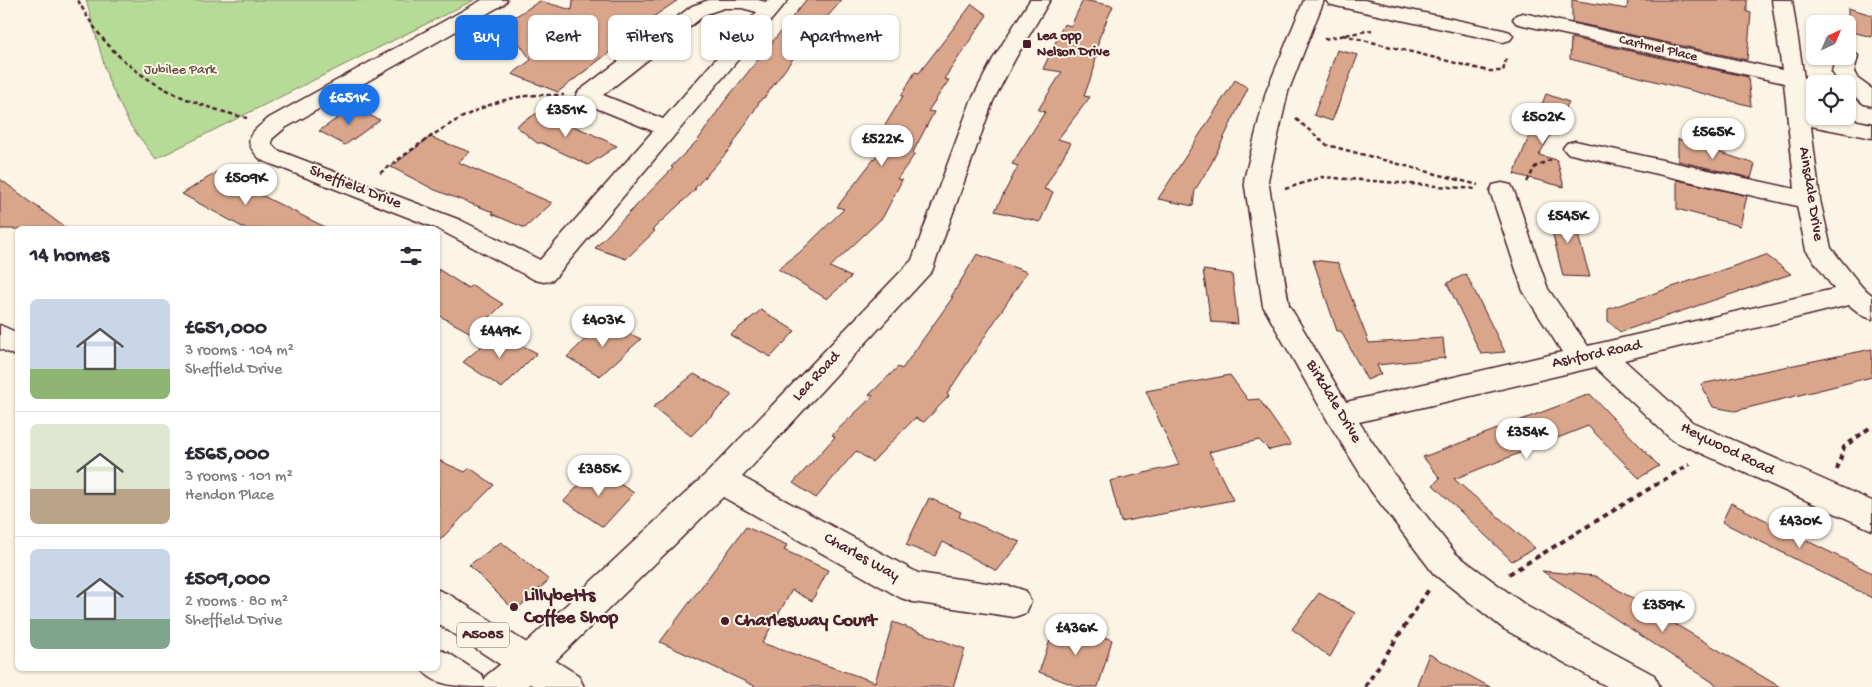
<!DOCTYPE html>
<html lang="en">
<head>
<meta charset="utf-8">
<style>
	:root { --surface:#fff; --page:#f2f2f3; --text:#2b2b33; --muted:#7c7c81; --line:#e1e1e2; --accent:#1a73e8 }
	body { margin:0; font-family:"Gochi Hand",sans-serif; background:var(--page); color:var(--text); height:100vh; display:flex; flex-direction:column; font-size:19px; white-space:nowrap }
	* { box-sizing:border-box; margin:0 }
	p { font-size:16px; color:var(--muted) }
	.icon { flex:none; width:28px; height:28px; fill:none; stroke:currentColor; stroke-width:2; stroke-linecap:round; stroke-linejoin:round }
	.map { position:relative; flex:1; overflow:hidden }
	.panel { position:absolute; left:15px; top:226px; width:425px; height:445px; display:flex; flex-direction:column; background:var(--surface); border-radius:8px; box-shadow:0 1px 4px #0004 }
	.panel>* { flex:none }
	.hud { position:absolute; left:455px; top:15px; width:475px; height:45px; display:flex; gap:10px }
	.needle { width:32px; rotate:44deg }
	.controls { position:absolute; left:1806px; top:15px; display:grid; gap:10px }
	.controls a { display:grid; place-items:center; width:50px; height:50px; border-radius:8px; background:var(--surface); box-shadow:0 1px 4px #0004; font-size:25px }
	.price { position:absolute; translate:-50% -42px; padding:0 11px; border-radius:18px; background:#fff; color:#222; font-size:16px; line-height:32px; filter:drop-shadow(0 1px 2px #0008) }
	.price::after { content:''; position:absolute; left:50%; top:30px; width:15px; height:11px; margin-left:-8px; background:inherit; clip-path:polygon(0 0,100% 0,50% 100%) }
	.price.current { background:var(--accent); color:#fff }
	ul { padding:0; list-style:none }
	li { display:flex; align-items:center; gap:15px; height:125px; padding:0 15px }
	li+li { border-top:1px solid var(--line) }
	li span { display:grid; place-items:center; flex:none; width:140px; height:100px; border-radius:8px; color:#555 }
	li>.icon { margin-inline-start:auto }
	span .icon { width:60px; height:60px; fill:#fffc; stroke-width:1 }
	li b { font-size:21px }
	h2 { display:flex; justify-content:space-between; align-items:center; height:60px; padding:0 15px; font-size:21px }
	.pill { padding:0 18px; border-radius:8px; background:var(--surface); box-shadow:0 1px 4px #0004; font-size:18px; line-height:45px }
	.pill.current { background:var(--accent); color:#fff }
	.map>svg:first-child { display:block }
</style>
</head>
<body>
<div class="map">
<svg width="1872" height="687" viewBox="0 0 1872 687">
	<rect width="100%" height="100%" fill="#fcf5e5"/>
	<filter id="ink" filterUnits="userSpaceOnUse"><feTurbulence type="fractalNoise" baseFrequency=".02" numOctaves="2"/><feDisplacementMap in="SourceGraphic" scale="10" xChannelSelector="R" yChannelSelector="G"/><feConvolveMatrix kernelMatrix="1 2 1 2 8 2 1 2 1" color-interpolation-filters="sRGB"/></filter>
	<g filter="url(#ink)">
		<path fill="#b5db96" stroke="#807d60" d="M86 0H474L156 159 130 125 109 82Z"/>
		<g fill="#d9a68c" stroke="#4a1f2b">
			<path d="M573 0H678L619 40 624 41 558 92 512 74 531 60 505 23 540 1 572 10Z"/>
			<path d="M806 0H842L806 41 764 98H762L730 149 694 189H696L652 230 655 231 626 259 595 248 673 168 671 167 698 140 724 102Z"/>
			<path d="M1083 0 1113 6 1099 38 1094 69 1084 96 1090 97 1058 139 1071 143 1044 189 1053 192 1040 222 995 211 1018 166 1012 164 1045 112 1038 110 1062 72 1043 69 1064 24 1071 26Z"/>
			<path d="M1572 0 1627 9 1628 0H1747V12L1751 13 1747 60 1572 22Z"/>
			<path d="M972 4 987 15 944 79 949 80 928 111 934 112 912 154H915L897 179 902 180 883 217 830 267 851 277 827 299 778 269 799 253 844 209 837 207 887 142 876 140 903 96H901L915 72 919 73Z"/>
			<path d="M1848 8 1872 15V37L1848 31Z"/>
			<path d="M1571 38 1748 77 1751 106 1570 59Z"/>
			<path d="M1337 50 1358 55 1332 121 1314 115Z"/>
			<path d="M1235 80 1248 88 1211 164 1195 190 1193 206 1158 199Z"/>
			<path d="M1546 94 1569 102 1539 155 1557 160 1564 187 1514 174Z"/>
			<path d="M352 108 380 120 345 145 319 131Z"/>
			<path d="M539 112 590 133 617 146 588 165 542 143H537L516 126Z"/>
			<path d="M430 137 470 152 458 162 552 203 525 228 492 214 493 212 435 190 391 167Z"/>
			<path d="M1678 139 1755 164 1751 178 1678 161Z"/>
			<path d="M217 172 247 188 329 229H246L182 194Z"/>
			<path d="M0 179 67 229H0Z"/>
			<path d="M1677 180 1747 196 1740 226 1677 209Z"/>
			<path d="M1547 210 1571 211 1590 277 1563 276Z"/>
			<path d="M977 254 1027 272 947 394 949 396 924 422 915 418 872 462 856 451 816 498 793 483 835 437 832 435 873 396 869 395 898 367 902 369 953 297H951Z"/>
			<path d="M1766 255 1791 274 1620 332 1608 321V309Z"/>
			<path d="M1313 260 1338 263 1369 343 1443 338 1445 358 1377 365 1381 374 1367 380 1341 331H1337Z"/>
			<path d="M438 269 468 288 472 285 503 304 473 334 438 315Z"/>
			<path d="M1203 270 1232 274 1238 324 1211 322Z"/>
			<path d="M1466 274 1505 352 1481 354 1447 283Z"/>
			<path d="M761 310 795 331 771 357 730 335Z"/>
			<path d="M603 322 641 339 600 376 567 357Z"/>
			<path d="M497 333 537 353 502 388 463 362Z"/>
			<path d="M1872 349V377L1735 411 1713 407 1701 384Z"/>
			<path d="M694 374 732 395 691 436 653 407Z"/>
			<path d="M1230 375 1248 400 1259 399 1291 445 1269 450 1259 440 1209 452 1233 500 1121 522 1110 481 1179 465 1146 391Z"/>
			<path d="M1590 394 1659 466 1639 478 1588 426 1454 479 1535 548 1512 561 1433 485 1440 478 1423 457Z"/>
			<path d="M438 460 465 472 470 468 494 485 438 542Z"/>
			<path d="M595 468 634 493 603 527 564 501Z"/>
			<path d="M929 498 961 512 959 517 1020 542 997 571 943 542 935 556 906 545Z"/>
			<path d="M1731 503 1872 573V598L1722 522Z"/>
			<path d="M746 527 787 545 784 550 828 570 812 601 792 590 762 643 875 682 893 622 965 649 953 687H757L660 642Z"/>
			<path d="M501 542 549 580 515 611 469 565Z"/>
			<path d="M1542 571 1595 576 1780 687H1720Z"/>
			<path d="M1319 593 1355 613 1330 657 1292 629Z"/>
			<path d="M1057 620 1112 640 1098 687H1079L1039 672Z"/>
			<path d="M1429 654 1490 687H1416Z"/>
		</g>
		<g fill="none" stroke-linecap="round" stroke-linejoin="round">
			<g stroke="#4a1f2b" stroke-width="3">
				<g id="minor">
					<path d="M482 0H507L504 4 285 128 272 139V145L277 150 460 220 540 260 653 131 579 101 576 96 579 91 692 6 709 0H758L766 2 767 0H788L553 280 544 282 535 280 438 229 261 160C240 139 250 134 269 118ZM724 8H742L757 12 663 119 603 95 706 14Z"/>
					<path d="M1030 0H1050L1015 59 993 101 932 271 742 477 918 573 1014 587 1026 591 1031 602 1026 613 1014 617 913 602 901 598 723 497 540 676 526 687H481L487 675 516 652 709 471 912 260 971 101 993 59Z"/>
					<path d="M1304 0H1324L1288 92 1268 180 1289 305 1346 402 1562 352 1523 291 1490 191 1493 185 1502 183 1511 185 1514 191 1548 289 1588 346 1834 289 1806 250 1797 206 1575 155 1567 153 1563 148 1567 143 1575 141 1795 189 1784 83 1523 25 1516 23 1513 19 1516 15 1523 13 1782 70 1772 0H1792L1809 111 1815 112V116H1834L1872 124V138L1811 126 1820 200 1831 248 1862 287 1872 295V319L1863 316 1849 305 1624 360 1692 422 1872 501V530L1672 440 1595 367 1359 422 1393 473 1456 554 1528 607 1654 675 1660 687H1608L1504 629 1434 574 1371 491 1329 423 1263 306 1244 180 1266 92Z"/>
					<path d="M1326 0H1364L1503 30 1510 32 1513 36 1510 40 1503 42 1336 6 1329 4Z"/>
					<path d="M1848 50 1854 52 1858 56 1854 72 1858 79 1872 89V106L1864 104 1848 91V84H1840L1832 72 1836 56H1848Z"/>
				</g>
			</g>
			<g stroke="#4a1f2b" stroke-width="3">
				<g id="highway">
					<path d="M0 325 18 333V357L0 349Z"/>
					<path d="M438 590 450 595 578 675 584 687H535L438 624Z"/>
					<path d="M438 649 450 654 482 675 488 687C464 687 433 687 422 669H438Z"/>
				</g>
			</g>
			<g stroke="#4a1f2b" stroke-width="2.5" stroke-dasharray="4.5 3" stroke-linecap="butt">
				<path d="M78 0C114 71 172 100 247 118"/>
				<path d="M1343 35 1488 71H1503L1507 56"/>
				<path d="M1324 39 1372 30"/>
				<path d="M1296 119 1327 145 1478 185"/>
				<path d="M380 173C420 144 464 108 514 98 531 94 547 95 564 95"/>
				<path d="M1527 182 1535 167 1552 159"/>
				<path d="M1285 189 1322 177 1476 189"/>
			</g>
			<g stroke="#4a1f2b" stroke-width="4" stroke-dasharray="5.5 4.5" stroke-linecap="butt">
				<path d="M1837 470 1844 447 1872 426"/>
				<path d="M1509 574 1690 464"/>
				<path d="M1365 687 1429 589"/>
			</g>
			<use href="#minor" fill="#fcf5e5" fill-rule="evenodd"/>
			<use href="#highway" fill="#fcf5e5" fill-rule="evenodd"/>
		</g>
	</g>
	<g fill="#4a1f2b" stroke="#fcf5e5" stroke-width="2">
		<rect x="1022" y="39" width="10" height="10" rx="2.5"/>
		<circle cx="514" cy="607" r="5"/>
		<circle cx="725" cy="621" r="5"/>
	</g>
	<g text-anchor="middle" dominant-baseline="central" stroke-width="4" stroke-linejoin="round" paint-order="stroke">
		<g font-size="14" font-weight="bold" fill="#4a1f2b" stroke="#fcf5e5" text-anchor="start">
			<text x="1037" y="36">Lea opp<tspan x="1037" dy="16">Nelson Drive</tspan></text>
		</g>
		<g font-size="14" fill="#4a1f2b" stroke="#fcf5e5">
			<text transform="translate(1658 49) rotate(13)">Cartmel Place</text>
		</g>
		<g font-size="14" fill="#654e46" stroke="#fcf5e5">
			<text x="180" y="70">Jubilee Park</text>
		</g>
		<rect fill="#fcf5e5" stroke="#7f5f63" stroke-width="1" x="457" y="622.5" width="52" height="25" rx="4"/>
		<g font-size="15" font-weight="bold" fill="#4a1f2b">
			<text x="483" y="635">A5085</text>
		</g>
		<g font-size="16" fill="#4a1f2b" stroke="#fcf5e5">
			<text transform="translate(355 188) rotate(21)">Sheffield Drive</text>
			<text transform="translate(1810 194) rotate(81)">Ainsdale Drive</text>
			<text transform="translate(1597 355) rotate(-12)">Ashford Road</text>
			<text transform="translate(817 377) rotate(-47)">Lea Road</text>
			<text transform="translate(1333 402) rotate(59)">Birkdale Drive</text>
			<text transform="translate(1727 450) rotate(26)">Heywood Road</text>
			<text transform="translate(861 558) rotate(29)">Charles Way</text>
		</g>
		<g font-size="19" font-weight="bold" fill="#4a1f2b" stroke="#fcf5e5" text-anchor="start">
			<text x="524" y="596">Lillybetts<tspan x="524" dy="22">Coffee Shop</tspan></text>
			<text x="735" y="621">Charlesway Court</text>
		</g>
	</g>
</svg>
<div class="controls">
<a><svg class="needle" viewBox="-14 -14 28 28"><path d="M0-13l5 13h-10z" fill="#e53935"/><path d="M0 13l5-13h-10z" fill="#7c7c81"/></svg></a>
<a><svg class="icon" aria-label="locate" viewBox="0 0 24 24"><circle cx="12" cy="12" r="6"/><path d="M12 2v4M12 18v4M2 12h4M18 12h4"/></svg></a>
</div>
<b class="price current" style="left:349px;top:126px">£651K</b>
<b class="price" style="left:566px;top:138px">£351K</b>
<b class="price" style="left:1543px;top:145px">£502K</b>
<b class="price" style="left:1713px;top:160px">£565K</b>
<b class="price" style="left:882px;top:167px">£522K</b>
<b class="price" style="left:246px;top:206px">£509K</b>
<b class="price" style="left:1568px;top:244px">£545K</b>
<b class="price" style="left:603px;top:348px">£403K</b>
<b class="price" style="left:500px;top:359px">£449K</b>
<b class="price" style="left:1527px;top:460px">£354K</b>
<b class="price" style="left:599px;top:497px">£385K</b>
<b class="price" style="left:1800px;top:549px">£430K</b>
<b class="price" style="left:1663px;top:633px">£359K</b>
<b class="price" style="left:1076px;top:656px">£436K</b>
<div class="hud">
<a class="pill current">Buy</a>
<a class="pill">Rent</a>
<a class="pill">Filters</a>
<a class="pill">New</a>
<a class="pill">Apartment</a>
</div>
<section class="panel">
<h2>14 homes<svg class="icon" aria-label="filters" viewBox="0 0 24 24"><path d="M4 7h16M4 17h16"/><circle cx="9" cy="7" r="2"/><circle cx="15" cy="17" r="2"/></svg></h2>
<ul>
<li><span style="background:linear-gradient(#c9d6e8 70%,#8fb573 0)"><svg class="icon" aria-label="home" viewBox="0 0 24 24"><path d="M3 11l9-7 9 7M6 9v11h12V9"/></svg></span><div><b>£651,000</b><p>3 rooms · 104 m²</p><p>Sheffield Drive</p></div></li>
<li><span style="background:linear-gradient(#dfe7d0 65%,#b9a48a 0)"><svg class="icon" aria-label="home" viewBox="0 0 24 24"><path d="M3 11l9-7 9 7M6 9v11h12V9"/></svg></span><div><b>£565,000</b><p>3 rooms · 101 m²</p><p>Hendon Place</p></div></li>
<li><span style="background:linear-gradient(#c9d6e8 70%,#7fa58c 0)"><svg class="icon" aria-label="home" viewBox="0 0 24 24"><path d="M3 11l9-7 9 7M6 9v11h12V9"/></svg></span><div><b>£509,000</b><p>2 rooms · 80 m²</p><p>Sheffield Drive</p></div></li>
</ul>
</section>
</div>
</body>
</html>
